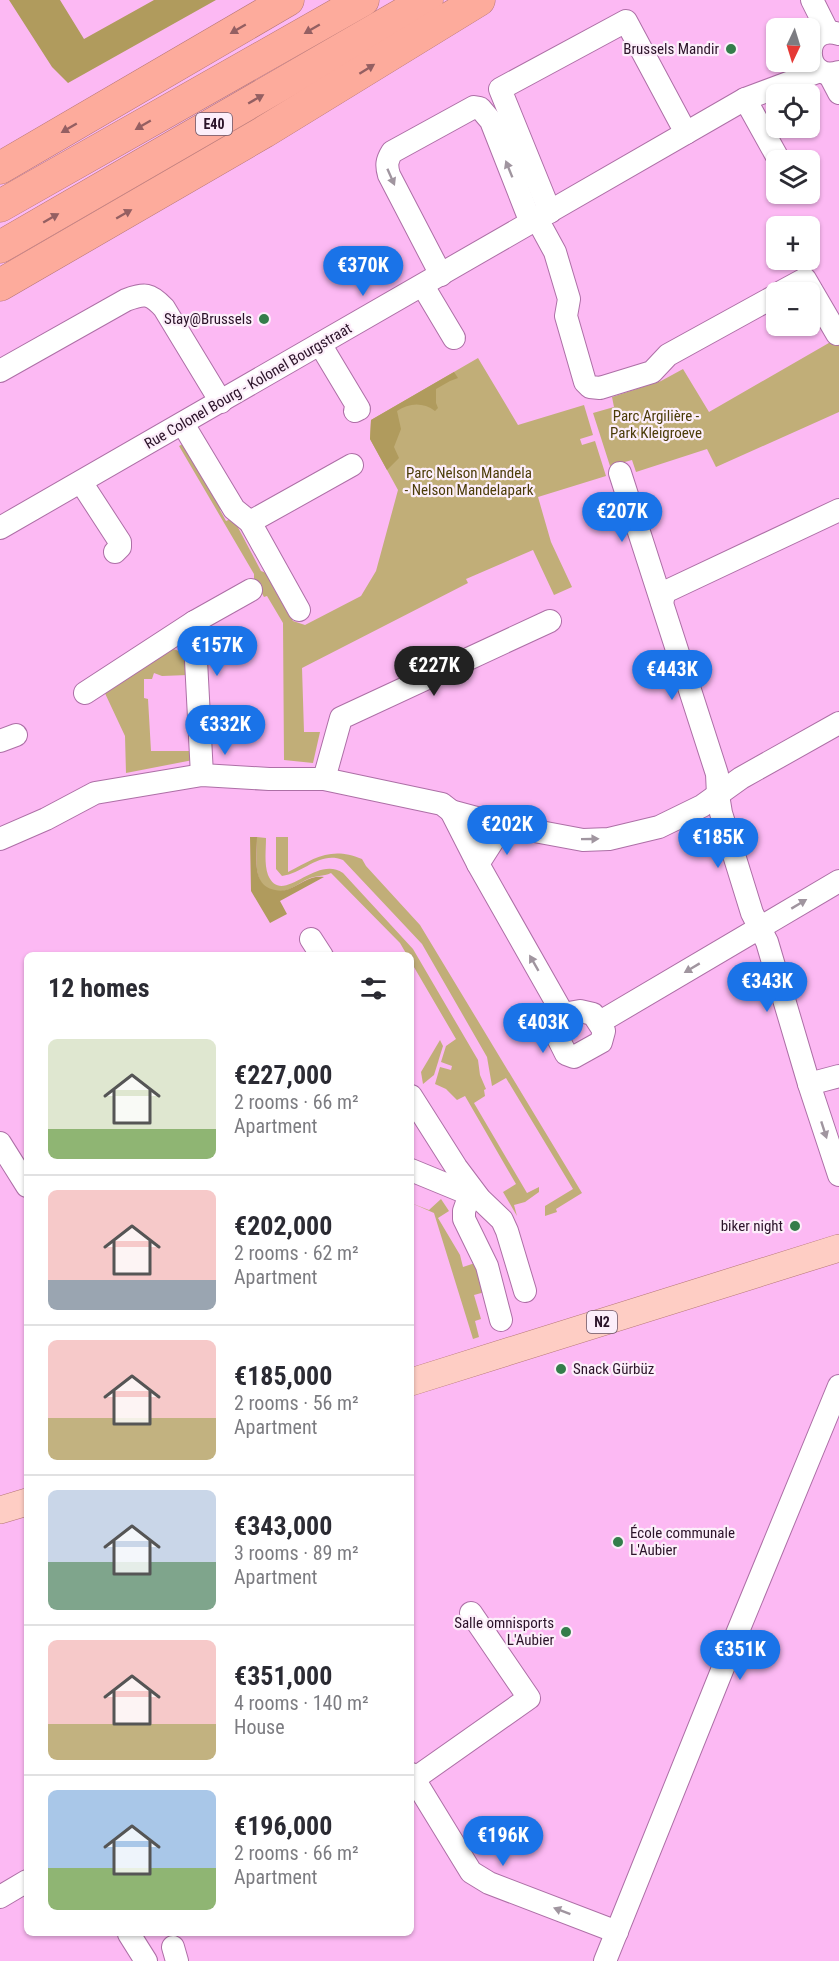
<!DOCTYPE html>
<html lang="en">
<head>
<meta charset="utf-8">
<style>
	:root { --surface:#fff; --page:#f7f7f7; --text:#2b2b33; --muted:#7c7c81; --line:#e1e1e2; --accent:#1a73e8 }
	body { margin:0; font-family:"Roboto Condensed",sans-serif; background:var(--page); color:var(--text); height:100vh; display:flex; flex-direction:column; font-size:22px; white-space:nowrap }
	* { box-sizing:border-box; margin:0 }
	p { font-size:20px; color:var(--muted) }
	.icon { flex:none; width:33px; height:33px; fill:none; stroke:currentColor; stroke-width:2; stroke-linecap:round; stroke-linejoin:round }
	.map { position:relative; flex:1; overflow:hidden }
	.details { position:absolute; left:24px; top:952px; width:390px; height:984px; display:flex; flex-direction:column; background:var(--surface); border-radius:9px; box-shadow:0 2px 4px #0004 }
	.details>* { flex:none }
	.needle { width:39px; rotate:184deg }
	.tools { position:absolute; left:766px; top:18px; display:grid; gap:12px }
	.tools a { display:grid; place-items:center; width:54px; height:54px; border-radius:9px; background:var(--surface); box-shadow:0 2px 4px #0004; font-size:30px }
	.price { position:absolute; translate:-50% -51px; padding:0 14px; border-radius:21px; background:var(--accent); color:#fff; font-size:20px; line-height:39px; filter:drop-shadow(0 2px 3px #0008) }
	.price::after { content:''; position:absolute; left:50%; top:36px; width:18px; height:14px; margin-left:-9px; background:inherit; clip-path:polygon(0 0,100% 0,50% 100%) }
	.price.on { background:#222; color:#fff }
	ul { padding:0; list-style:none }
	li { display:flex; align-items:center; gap:18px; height:150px; padding:0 24px }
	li+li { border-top:2px solid var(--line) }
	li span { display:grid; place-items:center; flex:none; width:168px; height:120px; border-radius:9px; color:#555 }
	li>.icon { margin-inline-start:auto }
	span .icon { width:72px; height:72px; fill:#fffc; stroke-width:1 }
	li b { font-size:26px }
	h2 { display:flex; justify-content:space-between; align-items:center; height:72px; padding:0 24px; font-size:26px }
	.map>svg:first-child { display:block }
</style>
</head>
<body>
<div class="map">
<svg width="839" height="1961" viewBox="0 0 839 1961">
	<rect width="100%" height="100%" fill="#fcb9f3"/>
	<g fill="#c1ae78">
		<path d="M834 340 839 343V412L716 467 707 449 636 472 632 460 610 466 593 413 614 407 612 397 661 381 683 369 709 412Z"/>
		<path d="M478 358 518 425 584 405 593 435 580 439 582 445 595 441 606 476 538 497 551 542 572 587 554 595 533 550 466 579 468 583 302 668 304 732H320L313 763 284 760 283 623 267 596 264 597 254 579V574L179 446 188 441 226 506 220 510 226 521 233 518 261 571C269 573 274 581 274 589L293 621 305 625 361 596 376 571 398 490 370 439 371 420Z"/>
		<path d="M173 649C187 652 187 662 188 675L162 676 154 673 152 679H144V698L148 699 151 751H192L193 760 126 773 125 736 103 689Z"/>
		<path d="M257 837 266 838C266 849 264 864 268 875 282 908 315 854 343 873L413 949 478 1060 480 1075 486 1089 484 1090 485 1096 474 1103 527 1193 539 1187V1192L525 1202 514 1205 517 1216 503 1192 516 1184 465 1096 457 1100 446 1089 435 1084 440 1067 451 1070 452 1066 441 1062 446 1046 456 1039 411 962V956L407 955 400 943 331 873C323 877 316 875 308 879 301 882 291 890 283 891 250 894 257 859 257 837Z"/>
		<path d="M276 837H288V872C315 858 331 846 362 859L366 866 420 925 582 1193 556 1209 557 1212 545 1216V1206L573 1189 506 1078 492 1086 487 1057 422 944 343 860C319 851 305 873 282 876L276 869Z"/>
		<path d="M440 1040 443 1046 434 1075 423 1084 421 1072Z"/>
		<path d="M441 1199 449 1211 438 1218 460 1255 463 1267 475 1263 485 1292 474 1295 481 1319 475 1321 479 1337 473 1339 434 1213 411 1203 429 1210Z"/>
	</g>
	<g fill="#b09b5d">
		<path d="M9 0H60L84 39 154 0H216L68 83 52 67Z"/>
		<path d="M454 372 458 378 450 381 436 389V403L438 408 435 411C423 402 409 403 397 411L401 429 394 447 399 458 387 470 370 439 371 420Z"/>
		<path d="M250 837H257C257 856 251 886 275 890 280 891 284 891 289 889 301 884 310 875 324 877L280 901 287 914 270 923 251 891Z"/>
	</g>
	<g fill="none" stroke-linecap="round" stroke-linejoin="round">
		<g stroke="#ad6fa6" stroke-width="24">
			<g id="minor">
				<path d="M812 0 828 32"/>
				<path d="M839 34C801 22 802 84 839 72"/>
				<path d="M829 74 839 93"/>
				<path d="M745 99 779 160"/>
				<path d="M550 212 500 89 626 21 686 133"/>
				<path d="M537 219 555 252 569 299 566 316 585 382 590 387 600 388 652 372 668 355 777 295"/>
				<path d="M441 275 389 175C386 165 387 160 392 152L474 107 480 108 491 121 531 223"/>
				<path d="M423 286 454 338"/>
				<path d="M781 292 805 279 837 334"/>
				<path d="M320 344 359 409 355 411"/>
				<path d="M0 371 126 300C145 293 150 293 164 308L221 402"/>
				<path d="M183 424 234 509 250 522 299 610"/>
				<path d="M620 473 717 774 718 795 721 813 752 913 767 942 809 1084 839 1175"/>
				<path d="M81 482 120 542V547L115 552"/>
				<path d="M250 522 352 465"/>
				<path d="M0 528 745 99 820 71"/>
				<path d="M662 602 665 592 839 510"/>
				<path d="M85 693 194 622"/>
				<path d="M0 741 16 735"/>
				<path d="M202 775 194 622 251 590"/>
				<path d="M324 779 341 718 550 621"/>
				<path d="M451 811 478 864 563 1014"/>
				<path d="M0 839 46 819 95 793 202 775 269 779H324L442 804 451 811 503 825 583 840 609 839 659 827 702 806 741 778 839 723"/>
				<path d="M478 864 503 825"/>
				<path d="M311 939 322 956"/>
				<path d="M580 1011 593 1014 604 1031 601 1042 574 1057 566 1054 554 1030 563 1014Z"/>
				<path d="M600 1022 839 881"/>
				<path d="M809 1084 839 1076"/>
				<path d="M411 1096 456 1167 480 1199 502 1220 507 1231 525 1291"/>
				<path d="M0 1143 27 1186"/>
				<path d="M411 1170 479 1198"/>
				<path d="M470 1194 464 1211V1219L487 1266 501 1320"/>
				<path d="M411 1774 471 1872 489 1883 617 1932"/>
				<path d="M414 1779 529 1698 471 1613"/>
				<path d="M0 1897 27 1881"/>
				<path d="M129 1934 146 1961"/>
				<path d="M173 1947 177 1961"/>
				<path d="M605 1961 729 1653 839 1386"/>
			</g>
		</g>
		<g stroke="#b47674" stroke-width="28">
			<g id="major">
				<path d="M411 1382 839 1248"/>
				<path d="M0 1510 27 1502"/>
			</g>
		</g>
		<g stroke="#b47674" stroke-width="33">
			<g id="highway">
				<path d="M0 168 288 0"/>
				<path d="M0 206 363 0"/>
				<path d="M0 247 427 0"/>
				<path d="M0 285 264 132 479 0"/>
			</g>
		</g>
		<use href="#minor" stroke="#fff" stroke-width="22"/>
		<use href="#major" stroke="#fecdc4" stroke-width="27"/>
		<use href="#highway" stroke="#fdab9c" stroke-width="32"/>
	</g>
	<defs><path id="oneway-solid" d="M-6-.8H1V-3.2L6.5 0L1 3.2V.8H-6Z" transform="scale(1.5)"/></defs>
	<g fill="#945f62">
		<use href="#oneway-solid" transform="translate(238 29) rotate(150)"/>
		<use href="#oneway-solid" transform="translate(312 29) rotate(150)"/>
		<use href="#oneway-solid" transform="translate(367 69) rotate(-32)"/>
		<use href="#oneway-solid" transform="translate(256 99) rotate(-30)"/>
		<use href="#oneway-solid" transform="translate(143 125) rotate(150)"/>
		<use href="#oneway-solid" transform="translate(69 128) rotate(150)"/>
		<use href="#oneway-solid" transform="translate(124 214) rotate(-30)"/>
		<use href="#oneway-solid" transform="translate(51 218) rotate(-30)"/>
	</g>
	<g fill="#a0959f">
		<use href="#oneway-solid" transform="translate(509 169) rotate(-112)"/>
		<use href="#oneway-solid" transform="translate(391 177) rotate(66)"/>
		<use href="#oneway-solid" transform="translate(590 839) rotate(-1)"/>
		<use href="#oneway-solid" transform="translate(799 904) rotate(-31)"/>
		<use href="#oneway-solid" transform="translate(534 963) rotate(-120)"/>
		<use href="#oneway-solid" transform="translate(692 968) rotate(149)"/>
		<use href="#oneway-solid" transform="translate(824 1130) rotate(72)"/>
		<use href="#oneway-solid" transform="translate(562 1911) rotate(-159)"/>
	</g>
	<g fill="#347d4a" stroke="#fceefa" stroke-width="2">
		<circle cx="731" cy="49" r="6"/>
		<circle cx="264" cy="319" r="6"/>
		<circle cx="795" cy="1226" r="6"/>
		<circle cx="561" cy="1369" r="6"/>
		<circle cx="618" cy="1542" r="6"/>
		<circle cx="566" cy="1632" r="6"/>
	</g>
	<g text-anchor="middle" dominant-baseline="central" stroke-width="4.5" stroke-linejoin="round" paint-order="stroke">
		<g fill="#fceefa" stroke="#6a5568" stroke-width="1.5">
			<rect x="196" y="113" width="36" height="22" rx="4.5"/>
			<rect x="587" y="1311" width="30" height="22" rx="4.5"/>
		</g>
		<g font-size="14" font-weight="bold" fill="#2b1329">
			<text x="214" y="124">E40</text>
			<text x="602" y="1322">N2</text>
		</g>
		<g font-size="15" fill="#2b1329" stroke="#fceefa" text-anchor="end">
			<text x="719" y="49">Brussels Mandir</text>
			<text x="252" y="319">Stay@Brussels</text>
			<text x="783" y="1226">biker night</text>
			<text x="573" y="1369" text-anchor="start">Snack Gürbüz</text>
			<text x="630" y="1533" text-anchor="start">École communale<tspan x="630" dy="17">L'Aubier</tspan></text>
			<text x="554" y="1623">Salle omnisports<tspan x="554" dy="17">L'Aubier</tspan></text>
		</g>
		<g font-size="15" fill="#2b1329" stroke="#fceefa">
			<text transform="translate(248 386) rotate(-30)">Rue Colonel Bourg - Kolonel Bourgstraat</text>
		</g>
		<g font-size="15" fill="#4b3c08" stroke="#fceefa">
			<text x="656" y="416">Parc Argilière -<tspan x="656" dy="17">Park Kleigroeve</tspan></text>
			<text x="469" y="473">Parc Nelson Mandela<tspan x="469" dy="17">- Nelson Mandelapark</tspan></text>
		</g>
	</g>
</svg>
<div class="tools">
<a><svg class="needle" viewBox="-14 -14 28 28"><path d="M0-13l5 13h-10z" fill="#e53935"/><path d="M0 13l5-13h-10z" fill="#7c7c81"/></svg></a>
<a><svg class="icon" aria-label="locate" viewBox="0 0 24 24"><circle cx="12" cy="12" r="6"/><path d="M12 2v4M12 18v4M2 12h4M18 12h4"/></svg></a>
<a><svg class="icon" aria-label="layers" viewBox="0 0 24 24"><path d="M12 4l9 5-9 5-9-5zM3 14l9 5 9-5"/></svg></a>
<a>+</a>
<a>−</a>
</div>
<b class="price" style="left:363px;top:297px">€370K</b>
<b class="price" style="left:622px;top:543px">€207K</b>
<b class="price" style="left:217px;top:677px">€157K</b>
<b class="price on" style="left:434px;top:697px">€227K</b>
<b class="price" style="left:672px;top:701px">€443K</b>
<b class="price" style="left:225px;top:756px">€332K</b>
<b class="price" style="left:507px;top:856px">€202K</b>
<b class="price" style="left:718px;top:869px">€185K</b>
<b class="price" style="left:767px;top:1013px">€343K</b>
<b class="price" style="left:543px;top:1054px">€403K</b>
<b class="price" style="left:740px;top:1681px">€351K</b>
<b class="price" style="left:503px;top:1867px">€196K</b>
<section class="details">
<h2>12 homes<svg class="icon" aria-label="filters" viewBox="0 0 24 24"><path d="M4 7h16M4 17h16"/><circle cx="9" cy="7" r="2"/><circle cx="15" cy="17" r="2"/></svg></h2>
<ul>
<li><span style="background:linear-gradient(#dfe7d0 75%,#8fb573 0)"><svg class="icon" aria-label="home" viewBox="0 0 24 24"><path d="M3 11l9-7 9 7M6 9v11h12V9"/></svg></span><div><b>€227,000</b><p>2 rooms · 66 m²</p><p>Apartment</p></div></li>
<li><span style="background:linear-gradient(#f6c9c9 75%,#9aa5b1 0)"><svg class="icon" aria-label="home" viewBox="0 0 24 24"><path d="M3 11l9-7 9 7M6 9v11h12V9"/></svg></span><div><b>€202,000</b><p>2 rooms · 62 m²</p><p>Apartment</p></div></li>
<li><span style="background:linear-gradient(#f6c9c9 65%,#c2b280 0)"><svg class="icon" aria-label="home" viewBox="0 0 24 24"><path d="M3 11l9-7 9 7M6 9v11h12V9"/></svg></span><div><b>€185,000</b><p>2 rooms · 56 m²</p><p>Apartment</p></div></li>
<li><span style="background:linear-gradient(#c9d6e8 60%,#7fa58c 0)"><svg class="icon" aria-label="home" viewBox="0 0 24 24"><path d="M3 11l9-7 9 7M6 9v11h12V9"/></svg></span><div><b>€343,000</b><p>3 rooms · 89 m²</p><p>Apartment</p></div></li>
<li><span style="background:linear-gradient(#f6c9c9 70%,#c2b280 0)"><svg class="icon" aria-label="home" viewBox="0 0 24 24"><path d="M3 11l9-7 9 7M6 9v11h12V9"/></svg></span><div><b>€351,000</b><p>4 rooms · 140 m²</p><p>House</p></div></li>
<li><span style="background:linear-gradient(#a9c7e8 65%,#8fb573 0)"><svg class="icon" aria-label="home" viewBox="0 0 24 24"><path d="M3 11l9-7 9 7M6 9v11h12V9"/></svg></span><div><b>€196,000</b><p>2 rooms · 66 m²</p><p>Apartment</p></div></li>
</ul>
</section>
</div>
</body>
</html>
